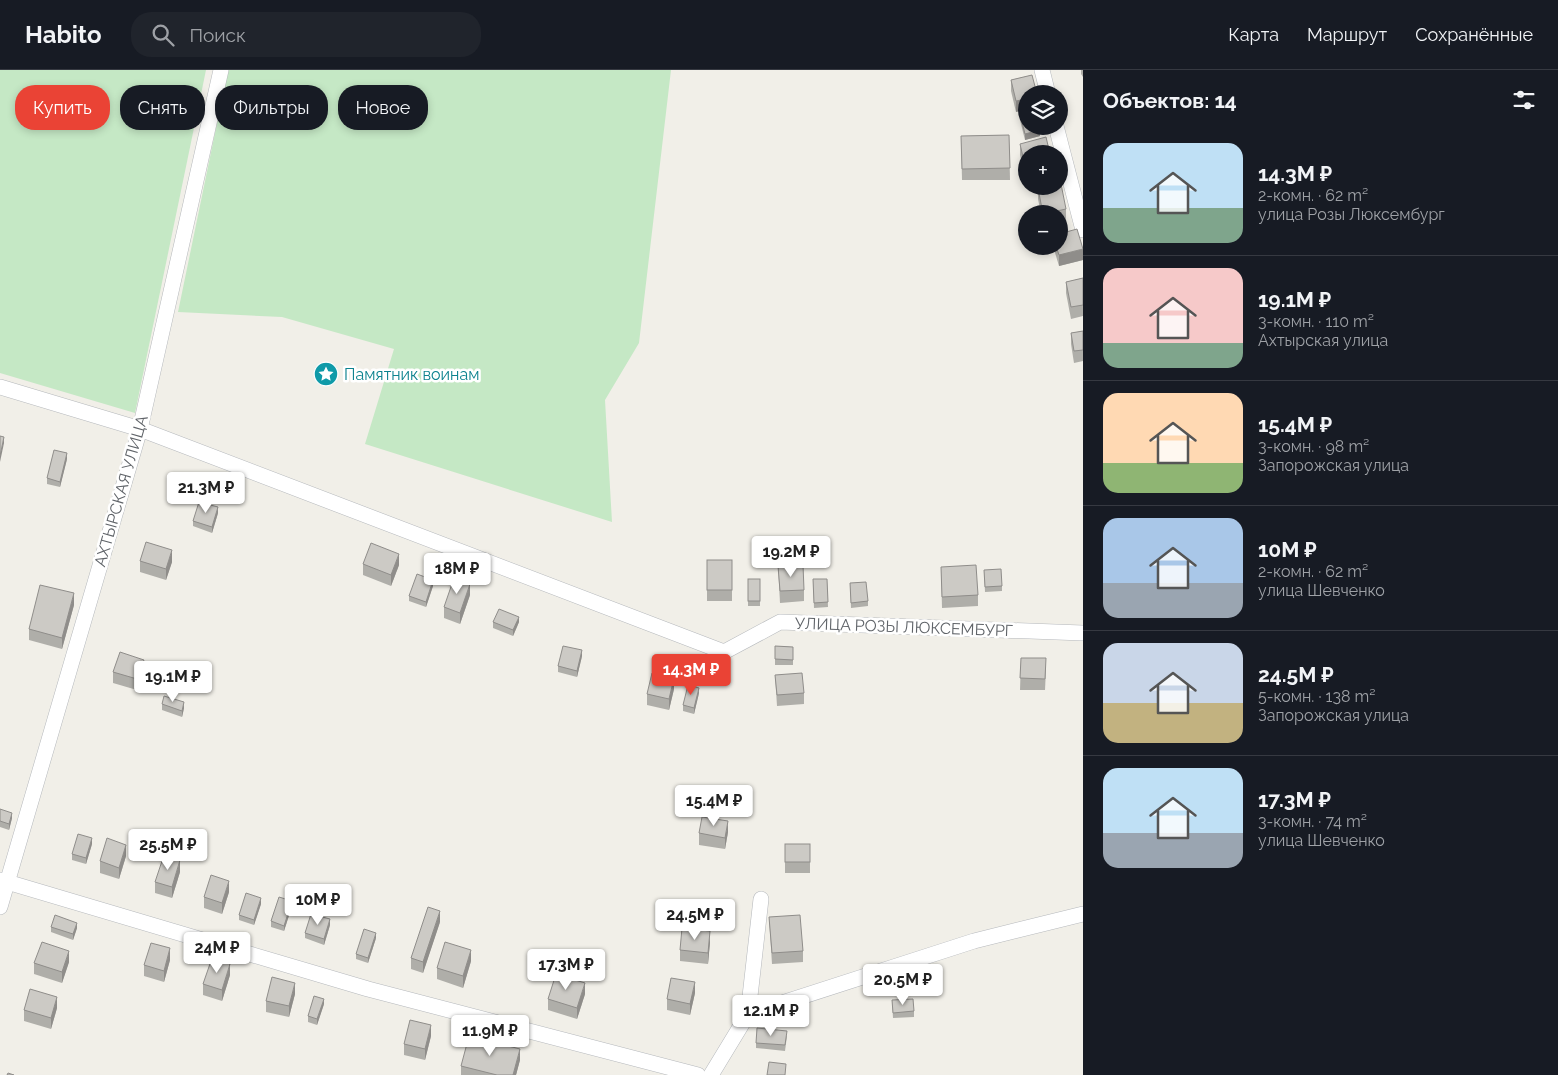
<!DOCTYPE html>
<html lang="ru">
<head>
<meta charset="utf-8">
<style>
	:root { --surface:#171b24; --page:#20242c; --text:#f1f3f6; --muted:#9ea1a6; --line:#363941; --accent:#ea4335 }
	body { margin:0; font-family:Raleway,sans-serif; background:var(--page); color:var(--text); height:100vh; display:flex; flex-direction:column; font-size:19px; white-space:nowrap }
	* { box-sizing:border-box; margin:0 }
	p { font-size:16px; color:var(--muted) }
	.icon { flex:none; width:28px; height:28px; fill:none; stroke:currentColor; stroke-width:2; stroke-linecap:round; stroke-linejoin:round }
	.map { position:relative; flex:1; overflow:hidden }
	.sheet { display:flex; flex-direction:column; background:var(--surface); width:475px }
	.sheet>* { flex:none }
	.hud { position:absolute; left:15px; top:15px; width:475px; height:45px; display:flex; gap:10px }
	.controls { position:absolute; left:1018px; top:15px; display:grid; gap:10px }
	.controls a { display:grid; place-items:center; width:50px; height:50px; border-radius:50%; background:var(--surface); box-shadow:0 2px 8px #0003; font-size:25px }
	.price { position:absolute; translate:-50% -42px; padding:0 11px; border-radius:5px; background:#fff; color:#222; font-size:16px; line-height:32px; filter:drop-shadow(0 1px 2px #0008) }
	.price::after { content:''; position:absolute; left:50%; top:30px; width:15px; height:11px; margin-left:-8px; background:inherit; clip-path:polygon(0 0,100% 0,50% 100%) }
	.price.current { background:var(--accent); color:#fff }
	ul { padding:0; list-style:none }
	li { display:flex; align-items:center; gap:15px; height:125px; padding:0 20px }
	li+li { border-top:1px solid var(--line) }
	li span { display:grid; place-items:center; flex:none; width:140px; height:100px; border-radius:15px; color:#555 }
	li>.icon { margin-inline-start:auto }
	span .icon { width:60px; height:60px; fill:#fffc; stroke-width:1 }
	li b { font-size:21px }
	h2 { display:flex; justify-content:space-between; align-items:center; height:60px; padding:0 20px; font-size:21px }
	.chip { padding:0 18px; border-radius:20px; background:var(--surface); box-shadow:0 2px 8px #0003; font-size:18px; line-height:45px }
	.chip.current { background:var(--accent); color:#fff }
	header { display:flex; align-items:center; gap:30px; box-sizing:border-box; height:70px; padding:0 25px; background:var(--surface); border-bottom:1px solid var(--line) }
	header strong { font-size:24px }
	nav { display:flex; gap:28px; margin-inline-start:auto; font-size:18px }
	.search { width:350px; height:45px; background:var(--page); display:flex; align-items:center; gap:12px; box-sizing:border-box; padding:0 18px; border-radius:20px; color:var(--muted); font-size:19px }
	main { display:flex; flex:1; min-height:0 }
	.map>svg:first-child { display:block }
</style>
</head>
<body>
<header>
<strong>Habito</strong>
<div class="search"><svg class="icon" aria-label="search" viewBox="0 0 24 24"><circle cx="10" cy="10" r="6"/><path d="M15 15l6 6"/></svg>Поиск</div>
<nav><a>Карта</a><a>Маршрут</a><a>Сохранённые</a></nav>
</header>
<main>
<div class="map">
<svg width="1083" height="1005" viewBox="0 0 1083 1005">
	<rect width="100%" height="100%" fill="#f1efe8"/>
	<g fill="#c5e8c5">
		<path d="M0 0H206L135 343 0 303Z"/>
		<path d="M228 0H671L639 273 605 330 612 452 365 374 394 279 282 247 178 242Z"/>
	</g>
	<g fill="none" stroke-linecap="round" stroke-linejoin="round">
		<g stroke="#b5b8bc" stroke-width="16">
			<g id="street">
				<path d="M1042 0 1048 24"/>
				<path d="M1056 56 1083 160"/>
				<path d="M0 317 140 359 724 582 780 552 1083 563"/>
				<path d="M0 810 368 919 698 1005"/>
				<path d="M0 837 140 359 221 0"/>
				<path d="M748 944 974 871 1083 844"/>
				<path d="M711 1005 748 944 761 829"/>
			</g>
		</g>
		<use href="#street" stroke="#fff" stroke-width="15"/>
	</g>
	<g fill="#afaea9">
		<path d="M1081 0H1083V7L1081 4Z"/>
		<path d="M1032 5 1016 42 1011 21V10Z"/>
		<path d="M1020 44 1040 66 1025 70 1020 50Z"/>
		<path d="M1009 65 1010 110H962L961 66Z"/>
		<path d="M1020 74 1026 84V111L1020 85Z"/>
		<path d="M1027 116H1045L1066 139V150L1059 152V144H1041L1038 129V118L1028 120Z"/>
		<path d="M1053 176H1059L1083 190 1059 196Z"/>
		<path d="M1083 208V246L1071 249 1066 223V212Z"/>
		<path d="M1083 261V291L1074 293 1071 274V263Z"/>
		<path d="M67 389 60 417 47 414V408Z"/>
		<path d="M218 443 212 463 193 456V451Z"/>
		<rect x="707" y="490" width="25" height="41"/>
		<path d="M140 491 172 492 166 510 140 502Z"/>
		<path d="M363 494 399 495 391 516 363 505Z"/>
		<path d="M778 496 804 520V531L780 533Z"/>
		<path d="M941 497 978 525V536L942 538Z"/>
		<path d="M984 500 1002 516V521L985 522Z"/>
		<rect x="748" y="509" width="12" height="27"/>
		<path d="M813 509H827L828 537 814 538Z"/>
		<path d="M850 513 868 531V536L851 538Z"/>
		<path d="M433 516 426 537 409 531V526Z"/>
		<path d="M470 525 460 554 444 548V537Z"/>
		<path d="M74 535 62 579 29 570V559Z"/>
		<path d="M493 552H519L513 566 493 558Z"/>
		<path d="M775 576 793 577V595H775Z"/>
		<path d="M582 586 577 607 558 602V596Z"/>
		<path d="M1021 588 1046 599 1045 620H1020Z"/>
		<path d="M144 601 137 620 113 613V602Z"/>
		<path d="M775 605 804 623V634L777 636Z"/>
		<path d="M674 619 669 640 647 635V624Z"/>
		<path d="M699 623 694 644 683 641V635Z"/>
		<path d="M162 634 184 638 182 647 162 640Z"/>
		<path d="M0 739 12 748 9 760 0 757Z"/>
		<path d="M728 762 725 779 699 775V763Z"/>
		<path d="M92 774 86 794 72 790V784Z"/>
		<rect x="785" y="774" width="25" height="29"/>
		<path d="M126 786 119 809 100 803V791Z"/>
		<path d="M180 802 172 828 155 823V812Z"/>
		<path d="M229 822 222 844 204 838V827Z"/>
		<path d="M261 834 254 855 239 850V845Z"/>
		<path d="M292 836 284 861 271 857V851Z"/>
		<path d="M769 847 803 881V892L772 894Z"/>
		<path d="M440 852 423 903 411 899V888Z"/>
		<path d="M330 855 324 875 305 868V863Z"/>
		<path d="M51 857 77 858 73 870 51 862Z"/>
		<path d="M376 868 368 893 356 889V884Z"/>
		<path d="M710 872 708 894 680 891V880Z"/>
		<path d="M170 890 164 912 144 906V895Z"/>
		<path d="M471 891 463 918 437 909V898Z"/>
		<path d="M69 892 62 913 34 904V893Z"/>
		<path d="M230 905 222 931 203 925V914Z"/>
		<path d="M695 923 690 945 667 940V929Z"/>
		<path d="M295 924 289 947 266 942V931Z"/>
		<path d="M585 924 577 949 548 940V929Z"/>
		<path d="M892 930 914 941V947L893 948Z"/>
		<path d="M324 934 317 955 308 952V946Z"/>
		<path d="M57 938 51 959 24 951V940Z"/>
		<path d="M431 966 425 990 404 985V974Z"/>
		<path d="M787 966 785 981 756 978V973Z"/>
		<path d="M520 990 516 1005H461V996Z"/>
	</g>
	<g fill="#8f8d8a">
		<path d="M1026 29V40L1016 42V31Z"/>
		<path d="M1040 60V66L1025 70V64Z"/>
		<path d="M1028 116H1045L1028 120Z"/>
		<path d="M1083 179V190L1059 196V185Z"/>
		<path d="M4 367V373L0 392V386Z"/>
		<path d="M67 383V389L60 417V412Z"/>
		<path d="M218 437V443L212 463V457Z"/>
		<path d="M172 480V492L166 510V499Z"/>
		<path d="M399 484V495L391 516V505Z"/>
		<path d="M433 510V516L426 537V532Z"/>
		<path d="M470 514V525L460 554V543Z"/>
		<path d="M74 523V535L62 579V568Z"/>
		<path d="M519 547V552L513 566V560Z"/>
		<path d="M582 580V586L577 607V601Z"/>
		<path d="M144 590V601L137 620V609Z"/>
		<path d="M674 608V619L669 640V629Z"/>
		<path d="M699 618V623L694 644V638Z"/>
		<path d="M184 632V638L182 647V641Z"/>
		<path d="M12 743V748L9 760V754Z"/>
		<path d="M728 751V762L725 779V768Z"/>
		<path d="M92 768V774L86 794V788Z"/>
		<path d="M126 775V786L119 809V798Z"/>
		<path d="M180 790V802L172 828V817Z"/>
		<path d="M229 811V822L222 844V833Z"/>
		<path d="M261 828V834L254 855V850Z"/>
		<path d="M292 831V836L284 861V856Z"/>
		<path d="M440 841V852L423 903V892Z"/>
		<path d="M330 849V855L324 875V869Z"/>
		<path d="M77 853V858L73 870V864Z"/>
		<path d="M710 861V872L708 894V883Z"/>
		<path d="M376 863V868L368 893V888Z"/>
		<path d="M170 878V890L164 912V901Z"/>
		<path d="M471 880V891L463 918V906Z"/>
		<path d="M69 881V892L62 913V902Z"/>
		<path d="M230 894V905L222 931V920Z"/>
		<path d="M695 912V923L690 945V934Z"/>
		<path d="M295 913V924L289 947V936Z"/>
		<path d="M585 913V924L577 949V938Z"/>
		<path d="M57 927V938L51 959V948Z"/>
		<path d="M324 929V934L317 955V949Z"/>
		<path d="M431 955V966L425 990V979Z"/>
		<path d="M520 979V990L516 1005H513Z"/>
	</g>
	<g fill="#cccac5" stroke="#8f8d8a">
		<path d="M1032 5 1037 24H1026V29L1016 31 1011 10Z"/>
		<path d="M1026 43V56H1039L1040 60 1025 64 1020 44Z"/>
		<path d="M1009 65 1010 98 962 99 961 66Z"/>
		<path d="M1046 67 1050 84H1026V100L1020 74Z"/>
		<path d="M1059 114H1061L1066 139 1043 144 1038 118 1046 116H1059Z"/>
		<path d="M1077 159 1083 179 1059 185 1056 176H1059V164Z"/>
		<path d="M1083 208V235L1071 237 1066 212Z"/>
		<path d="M1083 261V280L1074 281 1071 263Z"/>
		<path d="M0 366 4 367 0 386Z"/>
		<path d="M54 380 67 383 60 412 47 408Z"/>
		<path d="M199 432 218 437 212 457 193 451Z"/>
		<path d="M146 472 172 480 166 499 140 491Z"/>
		<path d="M371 473 399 484 391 505 363 494Z"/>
		<rect x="707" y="490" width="25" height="30"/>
		<path d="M803 495 804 520 780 521 778 496Z"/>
		<path d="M976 495 978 525 942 527 941 497Z"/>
		<path d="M1001 499 1002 516 985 517 984 500Z"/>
		<path d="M417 504 433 510 426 532 409 526Z"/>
		<path d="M454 508 470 514 460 543 444 537Z"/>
		<rect x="748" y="509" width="12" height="22"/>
		<path d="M813 509H827L828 532 814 533Z"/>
		<path d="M866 512 868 531 851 533 850 513Z"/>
		<path d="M40 515 74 523 62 568 29 559Z"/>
		<path d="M499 539 519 547 513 560 493 552Z"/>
		<path d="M563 576 582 580 577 601 558 596Z"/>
		<path d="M775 576 793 577V590L775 589Z"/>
		<path d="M120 582 144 590 137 609 113 602Z"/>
		<path d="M1021 588H1046L1045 609 1020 608Z"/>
		<path d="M652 603 674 608 669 629 647 624Z"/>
		<path d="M802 603 804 623 777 625 775 605Z"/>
		<path d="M688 615 699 618 694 638 683 635Z"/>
		<path d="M164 626 184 632 182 641 162 634Z"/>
		<path d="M0 739 12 743 9 754 0 751Z"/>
		<path d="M702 747 728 751 725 768 699 763Z"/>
		<path d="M78 764 92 768 86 788 72 784Z"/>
		<path d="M107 768 126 775 119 798 100 791Z"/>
		<rect x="785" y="774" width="25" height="18"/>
		<path d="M164 785 180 790 172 817 155 812Z"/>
		<path d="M211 805 229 811 222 833 204 827Z"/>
		<path d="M246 823 261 828 254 850 239 845Z"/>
		<path d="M279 827 292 831 284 856 271 851Z"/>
		<path d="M428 837 440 841 423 892 411 888Z"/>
		<path d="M311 844 330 849 324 869 305 863Z"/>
		<path d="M55 845 77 853 73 864 51 857Z"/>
		<path d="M800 845 803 881 772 883 769 847Z"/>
		<path d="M682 858 710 861 708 883 680 880Z"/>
		<path d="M364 859 376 863 368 888 356 884Z"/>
		<path d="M42 872 69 881 62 902 34 893Z"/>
		<path d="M445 872 471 880 463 906 437 898Z"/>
		<path d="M151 873 170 878 164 901 144 895Z"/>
		<path d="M212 888 230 894 222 920 203 914Z"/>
		<path d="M556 904 585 913 577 938 548 929Z"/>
		<path d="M272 907 295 913 289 936 266 931Z"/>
		<path d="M671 908 695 912 690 934 667 929Z"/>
		<path d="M30 919 57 927 51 948 24 940Z"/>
		<path d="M314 926 324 929 317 949 308 946Z"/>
		<path d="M913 929 914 941 893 943 892 930Z"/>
		<path d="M410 950 431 955 425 979 404 974Z"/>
		<path d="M757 958 787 961 785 975 756 973Z"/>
		<path d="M469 966 520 979 513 1005H497L461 996Z"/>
		<path d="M769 992 786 994 785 1005H767Z"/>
		<path d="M8 1003 14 1005H7Z"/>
	</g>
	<defs>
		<g id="sight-disc" transform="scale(1.25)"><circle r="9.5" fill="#0f9aa8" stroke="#fff"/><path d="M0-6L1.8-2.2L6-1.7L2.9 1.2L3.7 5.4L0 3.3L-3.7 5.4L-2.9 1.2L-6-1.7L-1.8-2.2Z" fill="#fff"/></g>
	</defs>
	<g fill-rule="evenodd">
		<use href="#sight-disc" x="326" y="304"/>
	</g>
	<g text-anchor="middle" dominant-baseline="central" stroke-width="5" stroke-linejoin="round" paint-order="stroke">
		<g font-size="16" fill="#0d838f" stroke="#fff" text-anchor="start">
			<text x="344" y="304">Памятник воинам</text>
		</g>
		<g font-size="16" fill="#5f6368" stroke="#fff">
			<text transform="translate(121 421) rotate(-74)">АХТЫРСКАЯ УЛИЦА</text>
			<text transform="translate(904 557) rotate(2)">УЛИЦА РОЗЫ ЛЮКСЕМБУРГ</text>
		</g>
	</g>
</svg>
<div class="controls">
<a><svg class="icon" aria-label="layers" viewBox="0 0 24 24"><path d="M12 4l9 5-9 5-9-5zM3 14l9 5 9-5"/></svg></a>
<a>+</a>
<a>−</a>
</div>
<b class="price" style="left:206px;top:444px">21.3M ₽</b>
<b class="price" style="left:791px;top:508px">19.2M ₽</b>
<b class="price" style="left:457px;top:525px">18M ₽</b>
<b class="price current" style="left:691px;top:626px">14.3M ₽</b>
<b class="price" style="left:173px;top:633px">19.1M ₽</b>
<b class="price" style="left:714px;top:757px">15.4M ₽</b>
<b class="price" style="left:168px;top:801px">25.5M ₽</b>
<b class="price" style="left:318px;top:856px">10M ₽</b>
<b class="price" style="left:695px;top:871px">24.5M ₽</b>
<b class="price" style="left:217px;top:904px">24M ₽</b>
<b class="price" style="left:566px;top:921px">17.3M ₽</b>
<b class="price" style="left:903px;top:936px">20.5M ₽</b>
<b class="price" style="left:771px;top:967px">12.1M ₽</b>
<b class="price" style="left:490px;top:987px">11.9M ₽</b>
<div class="hud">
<a class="chip current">Купить</a>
<a class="chip">Снять</a>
<a class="chip">Фильтры</a>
<a class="chip">Новое</a>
</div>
</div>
<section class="sheet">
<h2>Объектов: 14<svg class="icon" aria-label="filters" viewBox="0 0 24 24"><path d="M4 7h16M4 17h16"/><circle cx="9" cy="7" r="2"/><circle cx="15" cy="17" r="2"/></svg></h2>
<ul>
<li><span style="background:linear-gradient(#bfe0f5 65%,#7fa58c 0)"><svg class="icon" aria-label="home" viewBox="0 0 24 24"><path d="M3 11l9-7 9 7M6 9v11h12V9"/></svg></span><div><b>14.3M ₽</b><p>2-комн. · 62 m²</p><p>улица Розы Люксембург</p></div></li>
<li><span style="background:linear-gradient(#f6c9c9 75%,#7fa58c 0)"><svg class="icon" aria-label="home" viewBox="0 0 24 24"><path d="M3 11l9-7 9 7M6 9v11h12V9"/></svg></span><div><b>19.1M ₽</b><p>3-комн. · 110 m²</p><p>Ахтырская улица</p></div></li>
<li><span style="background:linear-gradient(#ffd9b3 70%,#8fb573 0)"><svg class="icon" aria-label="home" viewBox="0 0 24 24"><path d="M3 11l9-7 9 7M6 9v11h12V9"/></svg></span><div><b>15.4M ₽</b><p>3-комн. · 98 m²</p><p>Запорожская улица</p></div></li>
<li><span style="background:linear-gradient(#a9c7e8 65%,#9aa5b1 0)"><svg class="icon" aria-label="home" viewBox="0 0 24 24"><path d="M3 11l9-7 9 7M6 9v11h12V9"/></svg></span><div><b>10M ₽</b><p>2-комн. · 62 m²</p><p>улица Шевченко</p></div></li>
<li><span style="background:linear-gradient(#c9d6e8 60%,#c2b280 0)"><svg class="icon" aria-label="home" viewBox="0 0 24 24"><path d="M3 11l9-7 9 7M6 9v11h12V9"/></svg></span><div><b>24.5M ₽</b><p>5-комн. · 138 m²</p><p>Запорожская улица</p></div></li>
<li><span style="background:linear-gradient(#bfe0f5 65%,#9aa5b1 0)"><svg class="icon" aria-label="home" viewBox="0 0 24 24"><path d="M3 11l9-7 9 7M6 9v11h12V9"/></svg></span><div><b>17.3M ₽</b><p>3-комн. · 74 m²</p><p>улица Шевченко</p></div></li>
</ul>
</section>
</main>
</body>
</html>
